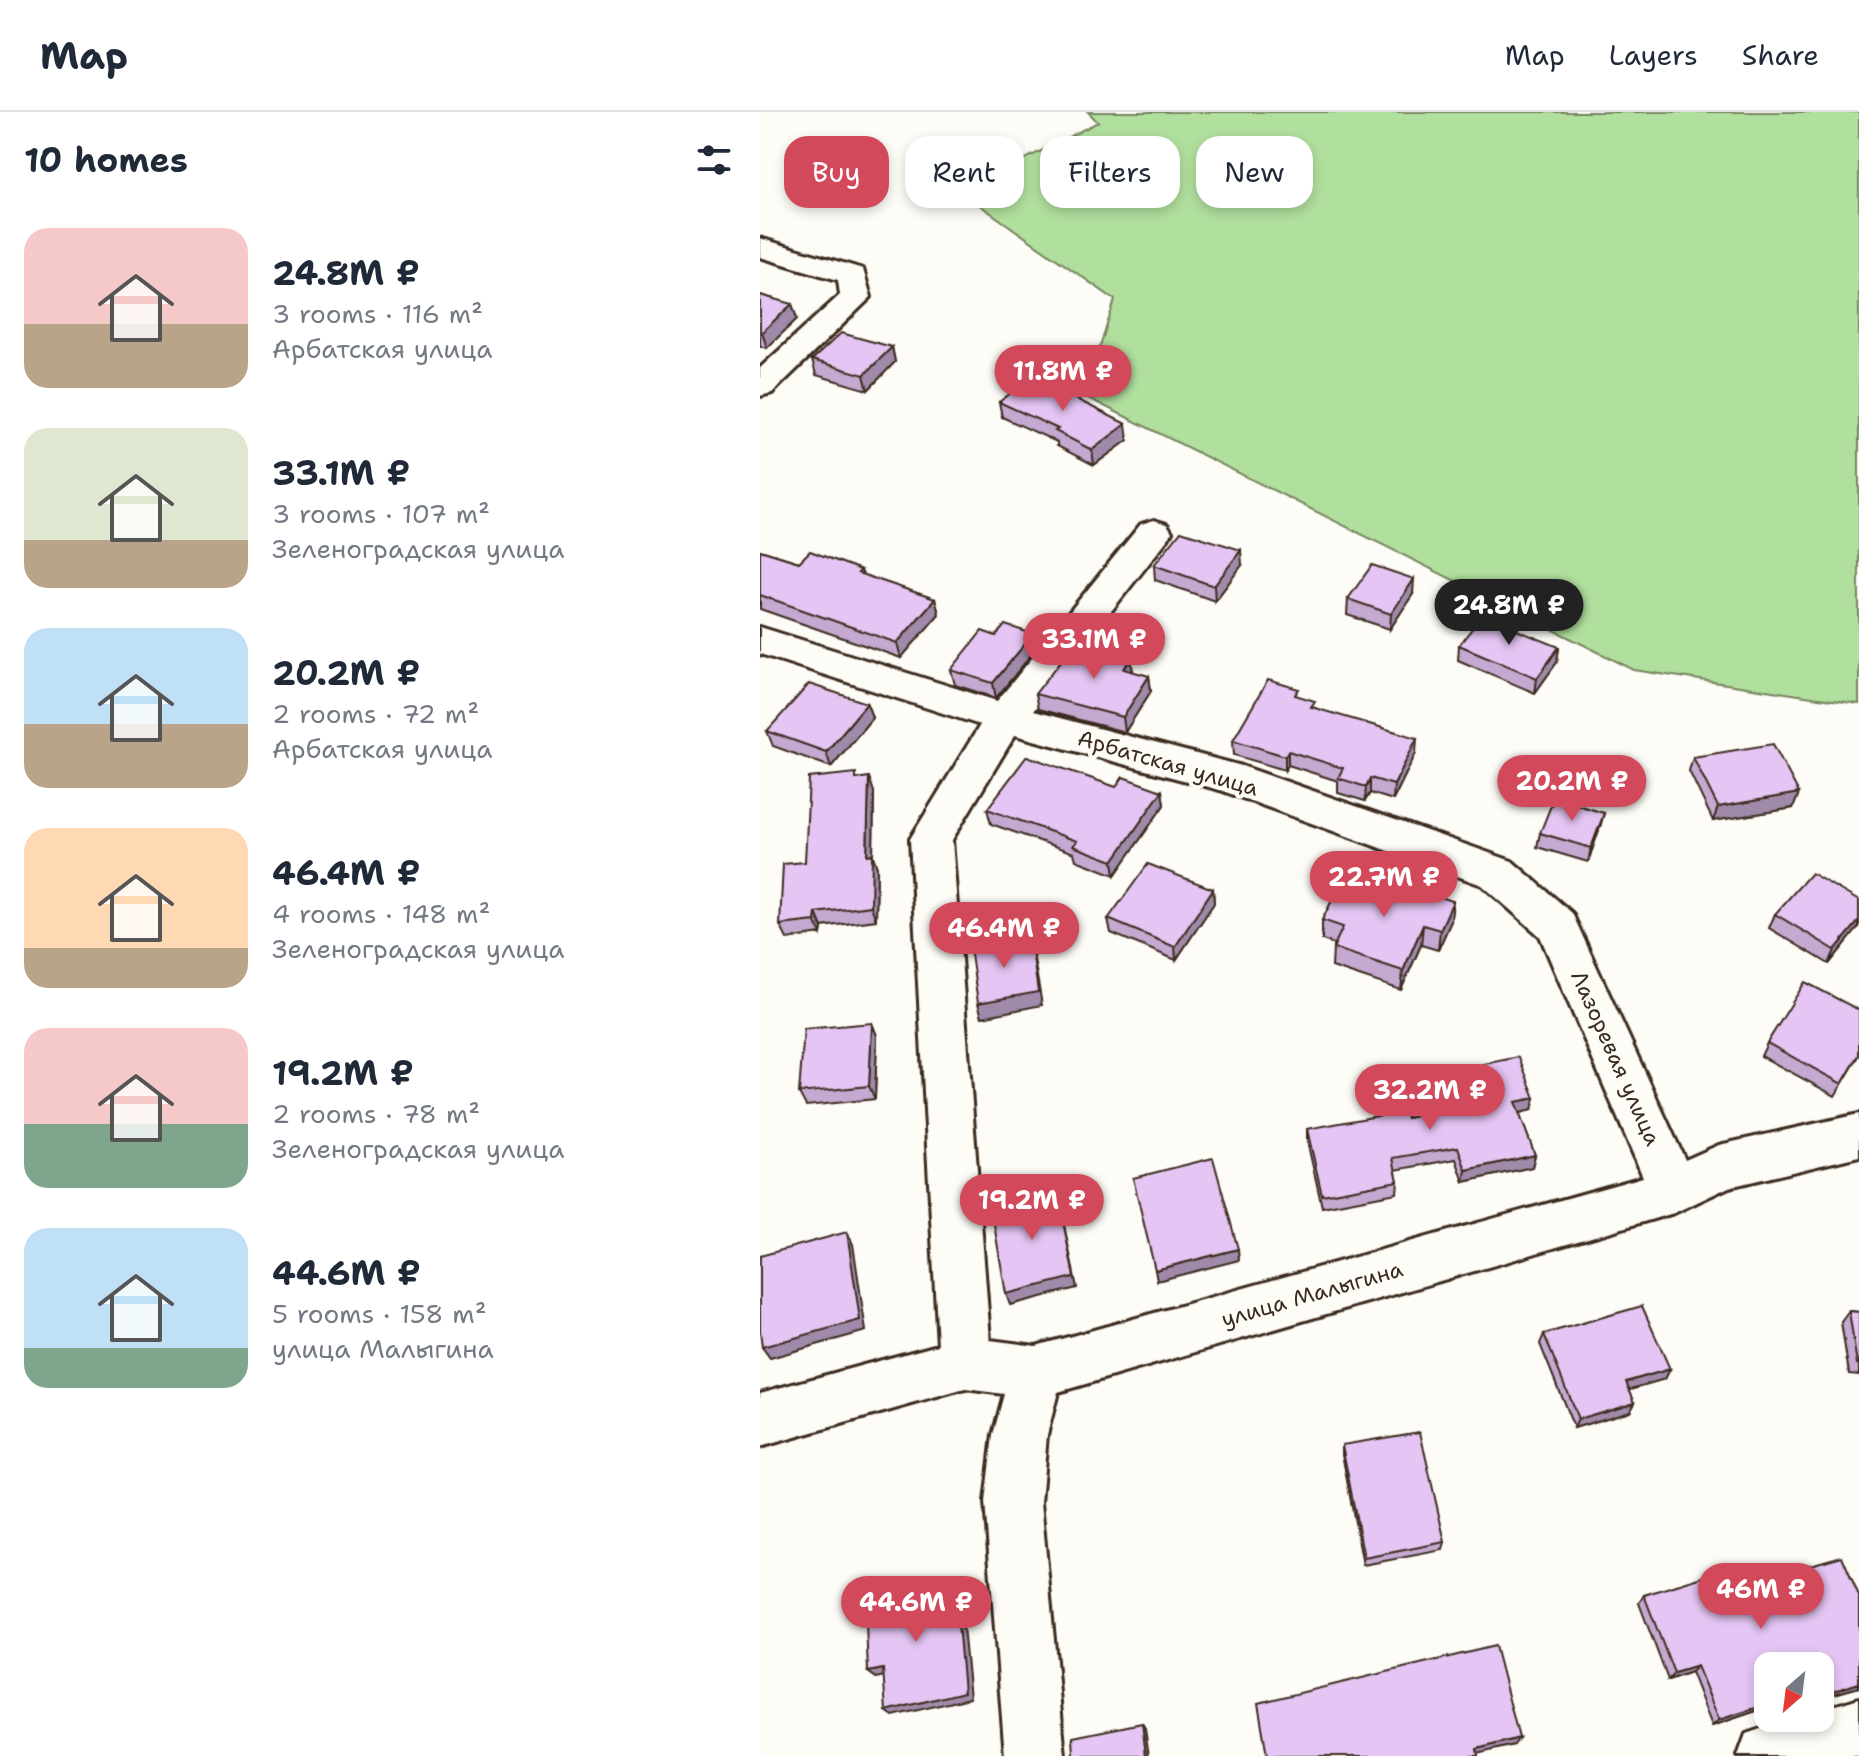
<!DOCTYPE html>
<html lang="en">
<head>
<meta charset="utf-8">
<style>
	:root { --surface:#fff; --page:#f6f6f7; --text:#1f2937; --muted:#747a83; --line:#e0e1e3; --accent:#d1495b }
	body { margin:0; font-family:"Shantell Sans",sans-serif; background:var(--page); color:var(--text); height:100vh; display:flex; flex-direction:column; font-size:30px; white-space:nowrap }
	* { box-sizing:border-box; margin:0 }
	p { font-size:26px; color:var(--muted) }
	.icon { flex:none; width:44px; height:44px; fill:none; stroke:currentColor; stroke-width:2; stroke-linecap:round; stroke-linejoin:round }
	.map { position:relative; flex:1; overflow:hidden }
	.details { display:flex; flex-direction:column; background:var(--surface); width:760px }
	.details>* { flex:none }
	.banner { position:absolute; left:24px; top:24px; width:760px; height:72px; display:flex; gap:16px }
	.needle { width:52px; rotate:208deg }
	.buttons { position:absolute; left:994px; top:1540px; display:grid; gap:16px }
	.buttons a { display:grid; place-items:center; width:80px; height:80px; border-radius:16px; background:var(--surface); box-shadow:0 4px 12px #0003; font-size:40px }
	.price { position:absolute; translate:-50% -68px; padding:0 18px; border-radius:28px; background:var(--accent); color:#fff; font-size:26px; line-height:52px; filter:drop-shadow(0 2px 4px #0008) }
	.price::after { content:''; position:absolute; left:50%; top:48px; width:24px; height:18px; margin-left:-12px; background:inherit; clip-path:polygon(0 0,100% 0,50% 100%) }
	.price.selected { background:#222; color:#fff }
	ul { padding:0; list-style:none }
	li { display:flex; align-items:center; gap:24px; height:200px; padding:0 24px }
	li span { display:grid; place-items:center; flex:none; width:224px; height:160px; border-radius:24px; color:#555 }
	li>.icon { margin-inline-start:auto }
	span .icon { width:96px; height:96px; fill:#fffc; stroke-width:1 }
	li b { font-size:34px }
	h2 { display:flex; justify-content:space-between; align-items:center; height:96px; padding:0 24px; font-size:34px }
	.pill { padding:0 28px; border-radius:24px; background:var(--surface); box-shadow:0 4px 12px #0003; font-size:28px; line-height:72px }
	.pill.selected { background:var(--accent); color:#fff }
	header { display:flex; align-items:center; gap:48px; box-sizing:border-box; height:112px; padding:0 40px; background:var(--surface); border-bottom:2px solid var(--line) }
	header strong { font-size:38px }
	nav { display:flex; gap:44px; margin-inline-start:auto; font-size:28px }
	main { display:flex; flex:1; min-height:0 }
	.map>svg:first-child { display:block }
</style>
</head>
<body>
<header>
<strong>Map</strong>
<nav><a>Map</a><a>Layers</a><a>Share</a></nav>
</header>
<main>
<section class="details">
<h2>10 homes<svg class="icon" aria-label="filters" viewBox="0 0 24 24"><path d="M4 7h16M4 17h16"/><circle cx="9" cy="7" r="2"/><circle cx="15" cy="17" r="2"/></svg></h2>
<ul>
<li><span style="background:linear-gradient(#f6c9c9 60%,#b9a48a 0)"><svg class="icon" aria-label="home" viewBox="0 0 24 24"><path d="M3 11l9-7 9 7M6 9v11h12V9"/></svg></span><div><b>24.8M ₽</b><p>3 rooms · 116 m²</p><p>Арбатская улица</p></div></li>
<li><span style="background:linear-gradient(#dfe7d0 70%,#b9a48a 0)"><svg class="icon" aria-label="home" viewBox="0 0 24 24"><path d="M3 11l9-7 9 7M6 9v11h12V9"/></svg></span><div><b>33.1M ₽</b><p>3 rooms · 107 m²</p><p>Зеленоградская улица</p></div></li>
<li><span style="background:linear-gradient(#bfe0f5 60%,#b9a48a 0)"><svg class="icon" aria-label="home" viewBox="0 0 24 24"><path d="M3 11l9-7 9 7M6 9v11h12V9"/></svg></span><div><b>20.2M ₽</b><p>2 rooms · 72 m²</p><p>Арбатская улица</p></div></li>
<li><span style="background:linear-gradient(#ffd9b3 75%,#b9a48a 0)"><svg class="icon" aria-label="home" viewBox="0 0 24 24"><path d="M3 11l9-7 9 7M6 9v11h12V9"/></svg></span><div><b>46.4M ₽</b><p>4 rooms · 148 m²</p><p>Зеленоградская улица</p></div></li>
<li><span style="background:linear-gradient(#f6c9c9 60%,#7fa58c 0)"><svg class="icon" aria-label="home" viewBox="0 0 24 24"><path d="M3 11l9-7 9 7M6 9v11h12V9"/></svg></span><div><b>19.2M ₽</b><p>2 rooms · 78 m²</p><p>Зеленоградская улица</p></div></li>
<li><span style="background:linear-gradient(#bfe0f5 75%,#7fa58c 0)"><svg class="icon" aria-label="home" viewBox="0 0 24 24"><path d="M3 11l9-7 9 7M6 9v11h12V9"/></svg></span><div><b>44.6M ₽</b><p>5 rooms · 158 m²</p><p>улица Малыгина</p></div></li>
</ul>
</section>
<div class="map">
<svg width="1099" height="1644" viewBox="0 0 1099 1644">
	<rect width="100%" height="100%" fill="#fdfcf7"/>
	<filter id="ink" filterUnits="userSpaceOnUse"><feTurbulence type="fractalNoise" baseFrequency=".0125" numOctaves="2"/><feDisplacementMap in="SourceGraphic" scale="16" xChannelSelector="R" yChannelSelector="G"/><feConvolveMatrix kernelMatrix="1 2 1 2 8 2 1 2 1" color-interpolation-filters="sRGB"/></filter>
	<g filter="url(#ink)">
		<path fill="#b1df9e" stroke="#76845e" stroke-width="2" d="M328 0H1099V592L874 558 324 284 355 188 201 80 338 10Z"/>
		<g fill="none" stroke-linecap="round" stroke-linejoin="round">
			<g stroke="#3b2a1e" stroke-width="6">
				<g id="minor">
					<path d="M0 126 103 157 111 185 12 281 0 284V256L80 183 78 168 0 145Z"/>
					<path d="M394 408 407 412 412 420 407 428 273 599 482 654 752 749 812 801 925 1048 959 1033 1099 1002V1044L969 1075 914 1101 298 1280 287 1323 281 1390 305 1644H245L225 1390 233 1323 244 1282 205 1277 0 1335V1281L178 1233 150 727 220 613 0 542V515L237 589 381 412ZM255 623 460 678 722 773 780 824 883 1065 276 1234 230 1228 192 728Z"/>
					<path d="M1099 1586V1644H978L986 1622 1033 1606H1060V1598Z"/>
				</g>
			</g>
			<use href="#minor" fill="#fdfcf7" fill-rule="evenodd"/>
		</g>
		<g fill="#c4a9d1" stroke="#3b2a1e" stroke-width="2">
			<path d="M0 183 32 192 37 207 7 236 0 234Z"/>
			<path d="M132 235 135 250 108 278 56 263 52 248Z"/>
			<path d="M239 290 368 328 334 353 297 334V330L242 305Z"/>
			<path d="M0 438 39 450 101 458 103 463 175 487 179 502 141 546 0 497Z"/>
			<path d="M394 453H482L455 489 395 468Z"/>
			<path d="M653 482 630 517 587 503 588 487Z"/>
			<path d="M236 524 276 537 236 586 195 573 191 558Z"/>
			<path d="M699 533 799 535 797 550 775 581 698 548Z"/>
			<path d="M328 539 371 546 373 560 389 564 391 579 365 620 278 597 275 582Z"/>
			<path d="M539 585 555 596 656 641 633 688 610 681 605 689 578 681V669L528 653 525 658 474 643 473 628Z"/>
			<path d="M107 591 112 606 71 655 13 634 7 619Z"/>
			<path d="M933 645 1039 681 1033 696 953 709 929 659Z"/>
			<path d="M98 667 114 680 113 744 117 756 116 808 62 815 61 822 27 827 20 813 45 750Z"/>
			<path d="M356 675 402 679 404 693 355 763 316 748 314 741 231 712 227 697Z"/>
			<path d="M844 701 840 715 828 750 777 735 780 721Z"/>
			<path d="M453 777 454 791 416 848 351 821 348 807Z"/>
			<path d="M1099 789V815L1069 852 1009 816 1015 802Z"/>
			<path d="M562 808 691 809 678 838 661 833 641 878 572 855 573 836 574 832 562 828Z"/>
			<path d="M112 911 117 924 115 987 46 994 39 981Z"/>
			<path d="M1007 931 1099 944 1075 984 1001 944Z"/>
			<path d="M695 958 772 998 759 1001 775 1043 772 1055 704 1070 696 1047 635 1058 638 1069 637 1081 562 1095 547 1029V1017L647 1006 701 995 693 971Z"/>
			<path d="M1089 1199 1099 1200V1263L1089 1262 1081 1210Z"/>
			<path d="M784 1222 910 1257 905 1267 869 1277 875 1290 870 1299 814 1316 780 1232Z"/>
			<path d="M582 1333 685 1430 683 1438 603 1453 582 1342Z"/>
			<path d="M976 1474 1099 1575 1060 1586V1554H1008V1595L952 1614 931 1560 908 1568 879 1491 884 1483Z"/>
		</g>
		<g fill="#a08aaa" stroke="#3b2a1e" stroke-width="2">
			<path d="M32 192 37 207 7 236 2 220Z"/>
			<path d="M132 235 135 250 108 278 104 263Z"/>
			<path d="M366 312 368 328 334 353 332 338Z"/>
			<path d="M481 438 482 453 455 489 454 474Z"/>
			<path d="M654 467 653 482 630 517 631 502Z"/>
			<path d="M175 487 179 502 141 546 137 531Z"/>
			<path d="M273 522 276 537 236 586 233 571Z"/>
			<path d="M799 535 797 550 775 581 777 566Z"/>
			<path d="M371 546 373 561 364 557Z"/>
			<path d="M389 564 391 579 365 620 363 605Z"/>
			<path d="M107 591 112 606 71 655 66 640Z"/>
			<path d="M657 626 656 641 633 688 634 673Z"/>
			<path d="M528 639V653L525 658V644Z"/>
			<path d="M109 665 114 680 113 744 117 756 116 808 111 794 107 743Z"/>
			<path d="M610 666V681L605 689 606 675Z"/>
			<path d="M402 679 404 693 355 763 353 749Z"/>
			<path d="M1039 681 1033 696 953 709 958 695Z"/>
			<path d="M844 701 840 715 828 750 831 736Z"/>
			<path d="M453 777 454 791 416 848 415 835Z"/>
			<path d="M693 789 691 809 678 838 680 818Z"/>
			<path d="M56 801 62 815 61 822 55 809Z"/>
			<path d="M1099 809V815L1069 852 1075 838Z"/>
			<path d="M663 813 661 833 641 878 643 859Z"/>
			<path d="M270 824 282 893 222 905 218 891Z"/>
			<path d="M112 911 117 924 115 987 109 974Z"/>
			<path d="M775 986 772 998 752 1003 755 990Z"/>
			<path d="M775 1043 772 1055 704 1070 706 1058Z"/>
			<path d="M297 1079 317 1176 250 1193 246 1182Z"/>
			<path d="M87 1120 93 1132 106 1219 10 1246 2 1235Z"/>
			<path d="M478 1137 479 1148 397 1169 395 1158Z"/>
			<path d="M910 1257 905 1267 861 1280 866 1270Z"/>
			<path d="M875 1290 870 1299 814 1316 818 1307Z"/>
			<path d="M194 1466 199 1474 210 1586 133 1604 126 1599Z"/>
			<path d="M937 1554 931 1560 908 1568 914 1561Z"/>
			<path d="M123 1557 130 1563 116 1566 108 1560Z"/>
			<path d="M1099 1571V1575L1060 1586V1585L1064 1582Z"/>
			<path d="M1008 1592V1595L952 1614 959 1608Z"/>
			<path d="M382 1611 385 1616 389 1644H386Z"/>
			<path d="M759 1626 754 1633 713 1643 717 1637Z"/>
		</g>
		<g fill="#e4c5f3" stroke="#3b2a1e" stroke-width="2">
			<path d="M0 183 32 192 2 220H0Z"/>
			<path d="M81 221 132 235 104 263 52 248Z"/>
			<path d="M272 265 366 312 332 338 295 319 298 317 239 290Z"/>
			<path d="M421 419 481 438 454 474 394 453Z"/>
			<path d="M0 438 39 450 50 439 101 458 98 461 175 487 137 531 0 483Z"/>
			<path d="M612 453 654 467 631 502 588 487Z"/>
			<path d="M722 504 799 535 777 566 699 533Z"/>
			<path d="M245 513 273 522 233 571 191 558 222 519 236 524Z"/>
			<path d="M313 534 328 539 331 534 371 546 364 557 389 564 363 605 275 582Z"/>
			<path d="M508 568 539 577 535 583 555 589 551 595 657 626 634 673 610 666 606 675 578 666 583 656 528 639 525 644 473 628Z"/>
			<path d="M49 572 107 591 66 640 7 619Z"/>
			<path d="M1013 632 1039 681 958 695 933 645Z"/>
			<path d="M267 644 356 675 363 665 402 679 353 749 313 734 317 729 227 697Z"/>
			<path d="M96 661V667L109 665 107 743 112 742 111 794 56 801 55 809 20 813 23 752 45 750 49 666Z"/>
			<path d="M794 686 844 701 831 736 780 721Z"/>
			<path d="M388 752 453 777 415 835 348 807Z"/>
			<path d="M604 761 693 789 680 818 663 813 643 859 573 836 583 815 562 808 581 771 597 776Z"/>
			<path d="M1051 761 1099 789V809L1075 838 1015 802Z"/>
			<path d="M270 824 278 880 218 891 210 835Z"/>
			<path d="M1045 870 1099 898V943L1082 972 1007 931Z"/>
			<path d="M112 911 109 974 39 981 44 917Z"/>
			<path d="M759 945 775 986 755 990 775 1043 706 1058 698 1035 633 1046 638 1069 562 1083 547 1017 645 999 647 1006 707 993 695 958Z"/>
			<path d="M453 1046 478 1137 395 1158 373 1066Z"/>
			<path d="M297 1079 314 1165 246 1182 231 1095Z"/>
			<path d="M87 1120 100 1208 2 1235 0 1220V1144Z"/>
			<path d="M882 1194 910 1257 866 1270 875 1290 818 1307 784 1222Z"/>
			<path d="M1089 1199 1099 1200V1252H1097Z"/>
			<path d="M660 1320 685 1430 604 1446 582 1333Z"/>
			<path d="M1082 1444 1099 1484V1571L1064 1582 1061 1574 1060 1575V1554H1008V1592L959 1608 937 1554 914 1561 884 1483 969 1457 976 1474Z"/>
			<path d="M194 1466 204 1580 126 1599 123 1557 108 1560 105 1487Z"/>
			<path d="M735 1534 759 1626 717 1637 718 1644H507L498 1591Z"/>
			<path d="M382 1611 386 1644H314L313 1625Z"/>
		</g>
	</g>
	<g text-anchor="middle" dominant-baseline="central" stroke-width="8" stroke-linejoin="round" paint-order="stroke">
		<g font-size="22" fill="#3b2a1e" stroke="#fdfcf7">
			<text transform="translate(408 651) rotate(16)">Арбатская улица</text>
			<text transform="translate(856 946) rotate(66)">Лазоревая улица</text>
			<text transform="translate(552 1182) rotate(-16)">улица Малыгина</text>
		</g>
	</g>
</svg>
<div class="buttons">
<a><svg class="needle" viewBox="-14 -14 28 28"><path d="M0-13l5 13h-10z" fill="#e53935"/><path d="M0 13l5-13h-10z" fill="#747a83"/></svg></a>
</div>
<b class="price" style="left:303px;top:301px">11.8M ₽</b>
<b class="price selected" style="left:749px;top:535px">24.8M ₽</b>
<b class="price" style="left:334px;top:569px">33.1M ₽</b>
<b class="price" style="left:812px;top:711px">20.2M ₽</b>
<b class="price" style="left:624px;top:807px">22.7M ₽</b>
<b class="price" style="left:244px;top:858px">46.4M ₽</b>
<b class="price" style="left:670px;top:1020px">32.2M ₽</b>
<b class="price" style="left:272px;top:1130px">19.2M ₽</b>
<b class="price" style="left:1001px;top:1519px">46M ₽</b>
<b class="price" style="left:156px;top:1532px">44.6M ₽</b>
<div class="banner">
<a class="pill selected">Buy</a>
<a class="pill">Rent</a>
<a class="pill">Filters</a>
<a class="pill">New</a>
</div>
</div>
</main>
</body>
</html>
